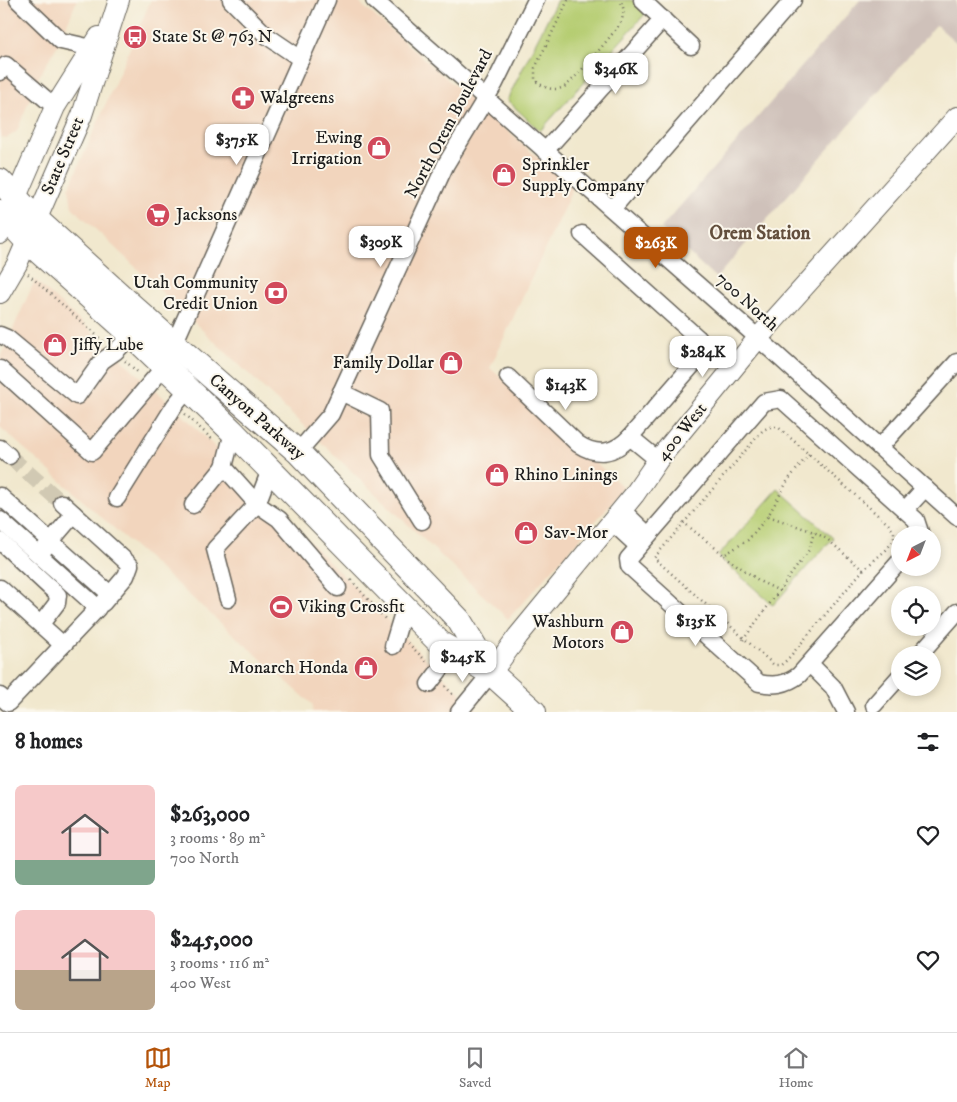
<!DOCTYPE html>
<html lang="en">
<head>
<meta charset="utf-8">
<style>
	:root { --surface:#fff; --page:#f6f6f6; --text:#202124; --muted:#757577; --line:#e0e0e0; --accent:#b45309 }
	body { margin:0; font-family:"IM FELL DW Pica",serif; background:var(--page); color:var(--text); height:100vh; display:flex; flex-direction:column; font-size:19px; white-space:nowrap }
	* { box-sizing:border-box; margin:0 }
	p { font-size:16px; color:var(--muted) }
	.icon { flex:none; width:28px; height:28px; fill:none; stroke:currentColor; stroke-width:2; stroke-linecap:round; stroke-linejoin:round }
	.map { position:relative; height:712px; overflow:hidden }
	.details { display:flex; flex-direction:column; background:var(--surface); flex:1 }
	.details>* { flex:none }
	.needle { width:32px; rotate:222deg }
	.controls { position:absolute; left:891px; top:526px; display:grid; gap:10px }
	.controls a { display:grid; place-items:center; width:50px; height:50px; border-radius:50%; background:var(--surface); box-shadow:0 2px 8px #0003; font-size:25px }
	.price { position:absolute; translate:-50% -42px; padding:0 11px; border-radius:10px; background:#fff; color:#222; font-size:16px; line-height:32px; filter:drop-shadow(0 1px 2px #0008) }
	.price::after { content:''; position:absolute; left:50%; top:30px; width:15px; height:11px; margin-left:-8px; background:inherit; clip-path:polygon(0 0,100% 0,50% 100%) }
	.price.active { background:var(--accent); color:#fff }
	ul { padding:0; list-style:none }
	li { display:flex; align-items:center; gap:15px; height:125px; padding:0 15px }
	li span { display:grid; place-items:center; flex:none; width:140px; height:100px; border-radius:8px; color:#555 }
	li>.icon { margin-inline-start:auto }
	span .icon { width:60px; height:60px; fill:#fffc; stroke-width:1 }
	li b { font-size:21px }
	h2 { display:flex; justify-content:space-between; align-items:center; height:60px; padding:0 15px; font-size:21px }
	.menu { display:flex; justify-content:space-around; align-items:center; height:70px; border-top:1px solid var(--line); background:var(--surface); font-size:14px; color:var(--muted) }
	.menu a { display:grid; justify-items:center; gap:2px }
	.menu .active { color:var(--accent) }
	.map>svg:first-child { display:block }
</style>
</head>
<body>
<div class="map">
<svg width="957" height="712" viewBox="0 0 957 712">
	<rect width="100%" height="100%" fill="#fbf7ec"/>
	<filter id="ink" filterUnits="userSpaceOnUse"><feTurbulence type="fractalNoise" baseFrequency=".02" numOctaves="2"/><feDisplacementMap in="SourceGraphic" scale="10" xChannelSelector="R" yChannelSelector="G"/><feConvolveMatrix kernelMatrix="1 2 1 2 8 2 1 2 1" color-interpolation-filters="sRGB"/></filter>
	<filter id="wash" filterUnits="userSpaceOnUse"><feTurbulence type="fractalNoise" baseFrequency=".0096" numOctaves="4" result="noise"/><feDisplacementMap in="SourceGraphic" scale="20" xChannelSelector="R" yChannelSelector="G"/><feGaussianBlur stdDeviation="1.12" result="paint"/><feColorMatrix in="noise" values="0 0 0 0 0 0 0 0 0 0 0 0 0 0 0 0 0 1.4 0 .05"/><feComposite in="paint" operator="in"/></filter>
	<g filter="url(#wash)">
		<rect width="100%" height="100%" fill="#f1e8ce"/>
		<g fill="#f2d5bd">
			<path d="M0 0H77L60 41 38 78 17 131 7 138 0 137Z"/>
			<path d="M151 0H356L573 188 490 368 623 487 610 505 508 619 72 207 69 188Z"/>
			<path d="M35 280 187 419 479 712H312L313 705 0 427V358Z"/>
		</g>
		<path fill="#cfc1ba" d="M860 0H956L957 43 936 25 716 278 661 228Z"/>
		<g fill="#b6cd72" stroke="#697447">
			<path d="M557 0H632L646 13 540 131 507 100Z"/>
			<path d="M778 489 833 538 773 605 718 556Z"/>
		</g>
	</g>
	<g filter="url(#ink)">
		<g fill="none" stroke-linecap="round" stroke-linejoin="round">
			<path stroke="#d1c9b3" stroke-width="16" stroke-dasharray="16 8" stroke-linecap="butt" d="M9 456 62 503"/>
			<g stroke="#67635a" stroke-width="19">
				<g id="minor">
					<path d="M18 0 61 41 92 48"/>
					<path d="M231 0 267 36 301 59"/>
					<path d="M374 0 749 330 957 517"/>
					<path d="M642 0 691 46"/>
					<path d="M0 72 6 65 55 107"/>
					<path d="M545 151 663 19"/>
					<path d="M612 209 793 0"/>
					<path d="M0 335 7 338 77 396 102 361 115 352 132 335"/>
					<path d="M174 344 327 0"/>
					<path d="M0 369 92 452 164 367"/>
					<path d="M508 377 578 444C598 457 615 453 630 437L696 361 701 352 699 339 582 234"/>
					<path d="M341 392 380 411 381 455 422 521"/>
					<path d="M630 437 658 460"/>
					<path d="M880 447 957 362"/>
					<path d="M0 448 9 456"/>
					<path d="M298 452 331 414 446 164 495 83 536 0"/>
					<path d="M224 467 233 432"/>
					<path d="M0 496 110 594"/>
					<path d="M117 498 175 405 188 389"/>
					<path d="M62 503 130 565 126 576 103 603"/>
					<path d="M193 505 224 467 257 504 279 519 338 588"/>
					<path d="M622 510 648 535"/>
					<path d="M905 510 925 488"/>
					<path d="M0 520 98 608 8 703 0 696"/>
					<path d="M612 522 638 546"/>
					<path d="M0 541 58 595 57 603 41 624"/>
					<path d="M44 549 74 514"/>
					<path d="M900 561 799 675C786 685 774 686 759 683L629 566 628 559 764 402 781 399 916 520 921 535"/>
					<path d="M0 588 63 645"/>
					<path d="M228 599 215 549 257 504 270 470"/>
					<path d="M393 646 405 606"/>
					<path d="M919 655 957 612"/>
					<path d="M810 664 833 687 846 712"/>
					<path d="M429 684 442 667 441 644"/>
					<path d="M874 705 900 676"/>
					<path d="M459 712 491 673"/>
				</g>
			</g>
			<g stroke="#67635a" stroke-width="22">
				<g id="major">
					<path d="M0 234 55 107 99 37"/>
					<path d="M0 293 17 264 82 115 119 0"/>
					<path d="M491 673 518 636 634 495 658 460 758 338 957 117"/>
				</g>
			</g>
			<g stroke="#67635a" stroke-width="26">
				<g id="highway">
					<path d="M0 181 36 219 174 344 298 452 459 620 490 672"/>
					<path d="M0 212 26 240 132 335 233 432 441 644 491 673 534 712"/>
				</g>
			</g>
			<g stroke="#67635a" stroke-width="2.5" stroke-dasharray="1 4" stroke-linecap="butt">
				<path d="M568 0 535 68V80C542 87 553 92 564 87 572 83 616 31 621 22 624 15 625 5 619 0"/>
				<path d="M591 58 601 67"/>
				<path d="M28 274 104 342"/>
				<path d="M125 361 140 374"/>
				<path d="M185 414 214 441"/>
				<path d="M770 427H778L889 525 894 532V540L886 550 863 570 787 660 781 665H774L654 558 763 430Z"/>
				<path d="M809 454 788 480 768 516 814 532 827 539 863 570"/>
				<path d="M683 522 724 555 748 540 768 516"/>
				<path d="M724 556 761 582 780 591"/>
				<path d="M351 580 387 621"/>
				<path d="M743 640 809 550 814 532"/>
				<path d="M408 643 427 662"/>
				<path d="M445 686 455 697"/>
			</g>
			<use href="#minor" stroke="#fff" stroke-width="16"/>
			<use href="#major" stroke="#fff" stroke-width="20"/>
			<use href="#highway" stroke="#fff" stroke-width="24"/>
		</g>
	</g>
	<defs>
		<g id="bus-disc" transform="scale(1.25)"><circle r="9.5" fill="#d1495b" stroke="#fbf7ec"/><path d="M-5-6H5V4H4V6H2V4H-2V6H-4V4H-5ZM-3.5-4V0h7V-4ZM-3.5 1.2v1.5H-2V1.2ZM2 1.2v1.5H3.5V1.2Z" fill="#fff"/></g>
		<g id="pharmacy-disc" transform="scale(1.25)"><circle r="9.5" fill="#d1495b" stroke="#fbf7ec"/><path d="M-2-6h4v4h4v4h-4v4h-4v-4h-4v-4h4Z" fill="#fff"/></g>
		<g id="shop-disc" transform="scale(1.25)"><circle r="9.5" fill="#d1495b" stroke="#fbf7ec"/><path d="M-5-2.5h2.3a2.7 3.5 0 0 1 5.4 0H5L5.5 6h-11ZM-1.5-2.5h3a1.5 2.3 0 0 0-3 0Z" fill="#fff"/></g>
		<g id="supermarket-disc" transform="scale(1.25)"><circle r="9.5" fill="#d1495b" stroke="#fbf7ec"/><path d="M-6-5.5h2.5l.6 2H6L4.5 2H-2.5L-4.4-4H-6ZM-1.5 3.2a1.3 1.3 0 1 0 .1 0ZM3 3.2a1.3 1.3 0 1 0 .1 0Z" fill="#fff"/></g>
		<g id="bank-disc" transform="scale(1.25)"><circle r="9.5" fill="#d1495b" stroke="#fbf7ec"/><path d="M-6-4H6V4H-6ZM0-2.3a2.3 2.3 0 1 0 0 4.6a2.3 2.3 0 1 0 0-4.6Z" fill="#fff"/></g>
		<g id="stadium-disc" transform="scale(1.25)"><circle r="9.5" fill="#d1495b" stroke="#fbf7ec"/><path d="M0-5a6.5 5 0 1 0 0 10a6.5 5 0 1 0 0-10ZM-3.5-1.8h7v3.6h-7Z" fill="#fff"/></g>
	</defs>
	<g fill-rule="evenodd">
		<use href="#bus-disc" x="135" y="37"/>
		<use href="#pharmacy-disc" x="243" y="98"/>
		<use href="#shop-disc" x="379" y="148"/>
		<use href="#shop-disc" x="504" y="175"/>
		<use href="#supermarket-disc" x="158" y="215"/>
		<use href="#bank-disc" x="276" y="293"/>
		<use href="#shop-disc" x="55" y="345"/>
		<use href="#shop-disc" x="451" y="363"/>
		<use href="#shop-disc" x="497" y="475"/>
		<use href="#shop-disc" x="526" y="533"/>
		<use href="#stadium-disc" x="281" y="607"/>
		<use href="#shop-disc" x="622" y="632"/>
		<use href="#shop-disc" x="366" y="668"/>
	</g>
	<g text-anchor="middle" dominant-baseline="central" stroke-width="4" stroke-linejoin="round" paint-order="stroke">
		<g font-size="18" fill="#1c1c1c" stroke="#fbf7ec" text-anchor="start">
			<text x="152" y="37">State St @ 763 N</text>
			<text x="260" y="98">Walgreens</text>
			<text x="362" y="138" text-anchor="end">Ewing<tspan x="362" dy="21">Irrigation</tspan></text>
			<text x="522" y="165">Sprinkler<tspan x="522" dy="21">Supply Company</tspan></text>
			<text x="176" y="215">Jacksons</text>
			<text x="258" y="283" text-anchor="end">Utah Community<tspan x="258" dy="21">Credit Union</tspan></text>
			<text x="72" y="345">Jiffy Lube</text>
			<text x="434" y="363" text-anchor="end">Family Dollar</text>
			<text x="514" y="475">Rhino Linings</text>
			<text x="544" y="533">Sav-Mor</text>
			<text x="298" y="607">Viking Crossfit</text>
			<text x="604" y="622" text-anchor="end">Washburn<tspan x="604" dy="21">Motors</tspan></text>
			<text x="348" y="668" text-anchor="end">Monarch Honda</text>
		</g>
		<g font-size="18" fill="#1c1c1c" stroke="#fbf7ec">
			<text transform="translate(449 124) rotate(-62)">North Orem Boulevard</text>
			<text transform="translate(63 156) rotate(-67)">State Street</text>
			<text transform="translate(747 302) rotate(42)">700 North</text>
			<text transform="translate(257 417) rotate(41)">Canyon Parkway</text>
			<text transform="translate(682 432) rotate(-51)">400 West</text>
		</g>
		<g font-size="19" font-weight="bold" fill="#634f3d" stroke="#fbf7ec">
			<text x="760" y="233">Orem Station</text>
		</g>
	</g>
</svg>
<div class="controls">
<a><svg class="needle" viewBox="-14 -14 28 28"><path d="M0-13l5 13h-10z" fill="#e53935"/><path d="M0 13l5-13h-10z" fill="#757577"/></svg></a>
<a><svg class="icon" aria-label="locate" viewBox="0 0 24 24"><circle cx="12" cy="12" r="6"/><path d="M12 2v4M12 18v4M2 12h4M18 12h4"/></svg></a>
<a><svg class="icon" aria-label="layers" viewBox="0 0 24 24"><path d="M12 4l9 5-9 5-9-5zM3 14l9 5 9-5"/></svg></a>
</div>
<b class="price" style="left:616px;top:95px">$346K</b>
<b class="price" style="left:237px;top:166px">$375K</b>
<b class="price" style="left:381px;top:268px">$309K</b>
<b class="price active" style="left:656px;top:269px">$263K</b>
<b class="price" style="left:703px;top:378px">$284K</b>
<b class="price" style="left:566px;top:411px">$143K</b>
<b class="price" style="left:696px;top:647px">$135K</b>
<b class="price" style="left:463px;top:683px">$245K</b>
</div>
<section class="details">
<h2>8 homes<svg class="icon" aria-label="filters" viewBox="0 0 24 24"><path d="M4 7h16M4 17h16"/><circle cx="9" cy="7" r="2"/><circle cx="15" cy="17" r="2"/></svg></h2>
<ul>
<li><span style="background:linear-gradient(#f6c9c9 75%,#7fa58c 0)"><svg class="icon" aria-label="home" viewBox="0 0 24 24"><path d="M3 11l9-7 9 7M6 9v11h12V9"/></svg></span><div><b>$263,000</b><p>3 rooms · 89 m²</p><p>700 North</p></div><svg class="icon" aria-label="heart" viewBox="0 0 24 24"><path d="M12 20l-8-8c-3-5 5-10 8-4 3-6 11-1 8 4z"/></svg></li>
<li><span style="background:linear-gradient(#f6c9c9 60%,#b9a48a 0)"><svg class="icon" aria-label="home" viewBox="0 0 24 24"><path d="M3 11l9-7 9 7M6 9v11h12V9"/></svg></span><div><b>$245,000</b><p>3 rooms · 116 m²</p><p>400 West</p></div><svg class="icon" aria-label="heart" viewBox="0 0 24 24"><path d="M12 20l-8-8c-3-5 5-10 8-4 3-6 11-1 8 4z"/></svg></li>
</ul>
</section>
<nav class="menu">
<a class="active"><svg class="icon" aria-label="map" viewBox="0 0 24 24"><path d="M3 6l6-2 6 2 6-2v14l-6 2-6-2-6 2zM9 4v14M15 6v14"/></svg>Map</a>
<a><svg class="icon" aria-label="saved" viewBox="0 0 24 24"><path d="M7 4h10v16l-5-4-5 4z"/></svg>Saved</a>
<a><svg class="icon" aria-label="home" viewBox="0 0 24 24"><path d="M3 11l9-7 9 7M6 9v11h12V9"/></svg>Home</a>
</nav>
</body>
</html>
